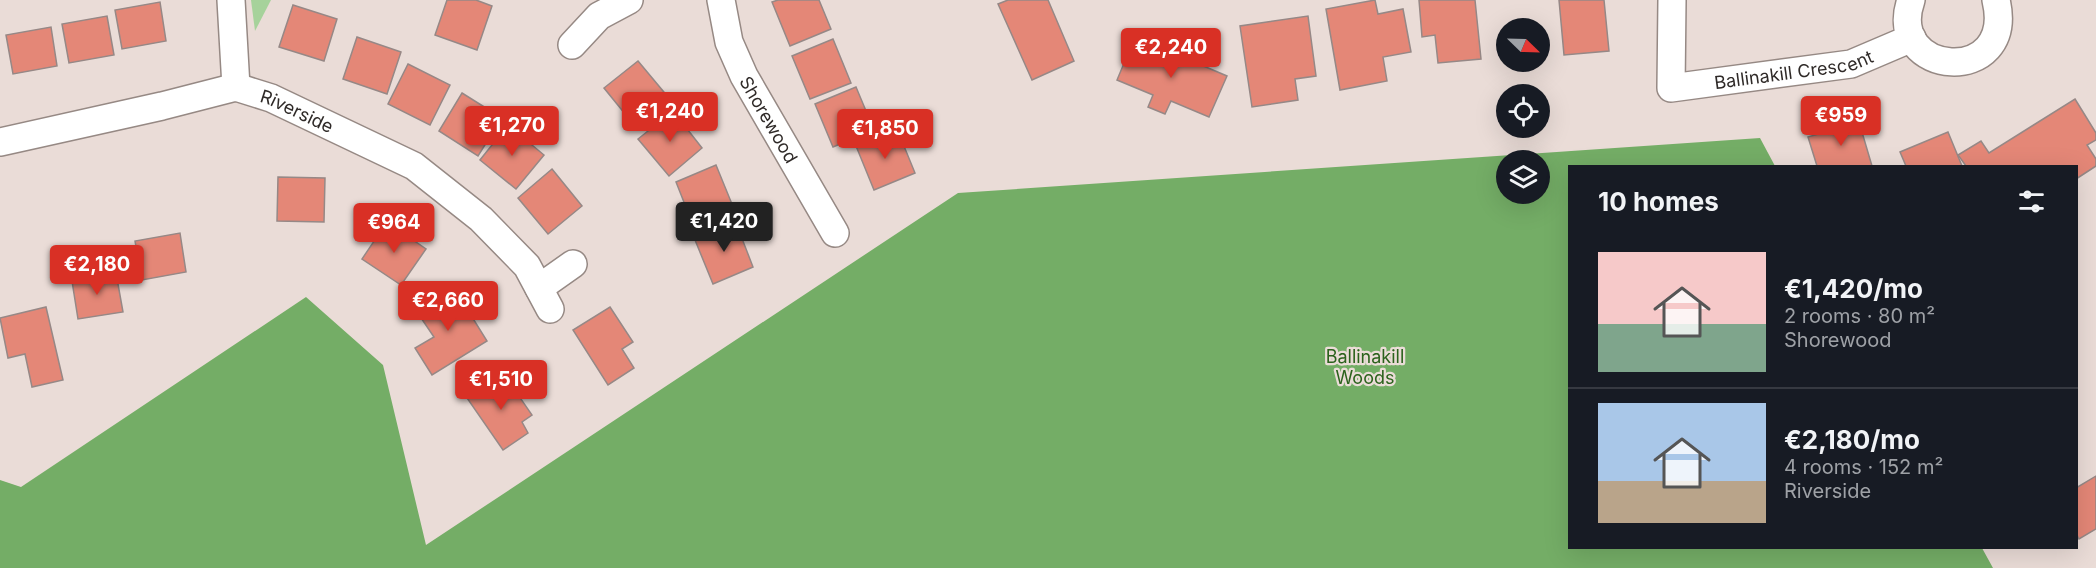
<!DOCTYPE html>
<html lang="en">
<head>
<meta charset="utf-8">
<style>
	:root { --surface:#171b24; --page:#20242c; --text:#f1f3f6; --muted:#9ea1a6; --line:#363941; --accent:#d93025 }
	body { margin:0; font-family:Inter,sans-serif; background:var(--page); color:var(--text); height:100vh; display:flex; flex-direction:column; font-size:22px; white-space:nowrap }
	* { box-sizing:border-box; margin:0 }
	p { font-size:20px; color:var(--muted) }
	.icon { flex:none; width:33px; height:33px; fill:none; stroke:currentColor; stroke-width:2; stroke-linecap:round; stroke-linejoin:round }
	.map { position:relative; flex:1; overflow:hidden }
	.drawer { position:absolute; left:1568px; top:165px; width:510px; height:384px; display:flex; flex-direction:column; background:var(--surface); border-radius:0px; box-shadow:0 6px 24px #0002 }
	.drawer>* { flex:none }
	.needle { width:39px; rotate:113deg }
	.fabs { position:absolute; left:1496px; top:18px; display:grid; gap:12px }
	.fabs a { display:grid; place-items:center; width:54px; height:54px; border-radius:50%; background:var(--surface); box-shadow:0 6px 24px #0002; font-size:30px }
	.price { position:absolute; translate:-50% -51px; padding:0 14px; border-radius:6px; background:var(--accent); color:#fff; font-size:20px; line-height:39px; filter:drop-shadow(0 2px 3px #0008) }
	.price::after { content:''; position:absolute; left:50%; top:36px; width:18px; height:14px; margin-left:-9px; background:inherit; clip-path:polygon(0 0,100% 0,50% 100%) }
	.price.selected { background:#222; color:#fff }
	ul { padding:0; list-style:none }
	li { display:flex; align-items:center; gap:18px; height:150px; padding:0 30px }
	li+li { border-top:2px solid var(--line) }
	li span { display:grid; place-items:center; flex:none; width:168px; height:120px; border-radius:0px; color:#555 }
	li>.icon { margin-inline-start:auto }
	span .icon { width:72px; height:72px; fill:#fffc; stroke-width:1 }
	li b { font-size:26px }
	h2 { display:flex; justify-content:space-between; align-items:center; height:72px; padding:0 30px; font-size:26px }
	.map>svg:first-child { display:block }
</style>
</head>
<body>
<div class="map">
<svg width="2096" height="568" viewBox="0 0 2096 568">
	<rect width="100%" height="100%" fill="#eadcd7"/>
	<path fill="#a6d29b" d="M251 0H271L255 31Z"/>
	<path fill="#74ad66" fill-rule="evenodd" d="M1760 138 1775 166H1569V548H1982L1993 568H0V480L21 487 306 297 383 365 426 545 958 193ZM1506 160H1539V194H1506Z"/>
	<g fill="#e48777" stroke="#968886" stroke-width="1.5">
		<path d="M447 0H476L492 6 477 50 435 35Z"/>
		<path d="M778 0H819L831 29 790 46 772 2Z"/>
		<path d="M1008 0H1048L1074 61 1032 80 998 4Z"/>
		<path d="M1375 0 1378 14 1403 9 1411 52 1383 57 1387 81 1340 90 1326 9Z"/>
		<path d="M1419 0H1475L1481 59 1438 63 1435 35 1422 37Z"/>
		<path d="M1559 0H1604L1609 51 1564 55Z"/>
		<path d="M160 2 166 41 122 49 115 10Z"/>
		<path d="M293 5 337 19 324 61 279 47Z"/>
		<path d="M107 16 114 55 69 63 62 24Z"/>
		<path d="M1308 16 1316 76 1295 79 1298 100 1252 107 1240 26Z"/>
		<path d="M51 27 57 66 13 74 6 35Z"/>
		<path d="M357 37 401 52 387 94 343 79Z"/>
		<path d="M1135 37 1227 76 1209 117 1171 101 1165 114 1148 107 1153 95 1117 80Z"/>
		<path d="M833 39 851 83 810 99 792 56Z"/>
		<path d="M638 61 668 97 634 125 604 88Z"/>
		<path d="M408 64 450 85 430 125 388 104Z"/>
		<path d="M856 87 874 130 833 147 815 104Z"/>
		<path d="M462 93 502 118 478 156 439 131Z"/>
		<path d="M2075 99 2096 133V140L2087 145 2096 159V166L2076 179V166H1966L1958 155 1981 141 1989 153Z"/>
		<path d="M673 111 702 148 669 176 638 139Z"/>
		<path d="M1859 122 1872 166H1817L1808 137Z"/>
		<path d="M508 125 544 155 516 189 480 160Z"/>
		<path d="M897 129 915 173 874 190 856 146Z"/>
		<path d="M1948 132 1962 166H1906L1900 152Z"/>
		<path d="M716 165 734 209 693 225 676 182Z"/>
		<path d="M552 169 582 206 548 234 518 198Z"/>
		<path d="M278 177 325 178 324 222 277 221Z"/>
		<path d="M387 222 426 249 401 285 362 259Z"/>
		<path d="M736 223 753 267 713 284 695 240Z"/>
		<path d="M180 233 186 272 142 280 135 241Z"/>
		<path d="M116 273 123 312 78 319 72 281Z"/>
		<path d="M454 288 487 341 432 375 415 348 434 337 417 312Z"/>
		<path d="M46 307 63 380 32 387 25 354 8 358 0 318Z"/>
		<path d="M610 307 633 342 622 349 634 368 608 385 573 330Z"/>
		<path d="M503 373 532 415 522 422 528 433 503 450 467 398Z"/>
		<path d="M2096 476V529L2079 539 2076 533V488Z"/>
	</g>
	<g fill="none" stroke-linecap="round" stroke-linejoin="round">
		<g stroke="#968984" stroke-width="30">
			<g id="minor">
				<path d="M231 0 236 87"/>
				<path id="s1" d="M721 0 729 42 744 76 835 233"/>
				<path id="s2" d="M1672 0 1671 88 1851 64 1912 38"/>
				<path d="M1911 0C1884 77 2017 88 1996 0"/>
				<path d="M572 45 599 16 629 0"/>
				<path id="s3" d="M0 142 162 106 236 87 271 98 414 166 481 219 527 266 550 309"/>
				<path d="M539 288 573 264"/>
			</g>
		</g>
		<use href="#minor" stroke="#fff" stroke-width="27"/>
	</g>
	<g text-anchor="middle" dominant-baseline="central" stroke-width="4.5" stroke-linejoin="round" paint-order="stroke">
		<g font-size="18" fill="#2f2a28" stroke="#eadcd7">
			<text stroke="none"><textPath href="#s2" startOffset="212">Ballinakill Crescent</textPath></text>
			<text stroke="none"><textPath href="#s3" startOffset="308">Riverside</textPath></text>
			<text stroke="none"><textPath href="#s1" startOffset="130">Shorewood</textPath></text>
		</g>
		<g font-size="18" fill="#2b621c" stroke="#eadcd7">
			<text x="1365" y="356">Ballinakill<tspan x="1365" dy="21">Woods</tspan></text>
		</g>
	</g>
</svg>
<div class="fabs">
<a><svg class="needle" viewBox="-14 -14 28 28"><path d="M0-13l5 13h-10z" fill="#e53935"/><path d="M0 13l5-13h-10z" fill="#9ea1a6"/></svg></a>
<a><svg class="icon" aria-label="locate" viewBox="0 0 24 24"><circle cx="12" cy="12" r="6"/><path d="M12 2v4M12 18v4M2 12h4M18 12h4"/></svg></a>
<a><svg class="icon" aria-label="layers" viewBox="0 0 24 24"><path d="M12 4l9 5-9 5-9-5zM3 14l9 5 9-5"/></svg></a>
</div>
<b class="price" style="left:1171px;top:79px">€2,240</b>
<b class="price" style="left:670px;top:143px">€1,240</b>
<b class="price" style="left:1841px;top:147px">€959</b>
<b class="price" style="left:512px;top:157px">€1,270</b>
<b class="price" style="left:885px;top:160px">€1,850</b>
<b class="price selected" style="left:724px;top:253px">€1,420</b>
<b class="price" style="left:394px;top:254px">€964</b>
<b class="price" style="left:97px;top:296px">€2,180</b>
<b class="price" style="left:448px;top:332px">€2,660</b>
<b class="price" style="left:501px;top:411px">€1,510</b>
<section class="drawer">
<h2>10 homes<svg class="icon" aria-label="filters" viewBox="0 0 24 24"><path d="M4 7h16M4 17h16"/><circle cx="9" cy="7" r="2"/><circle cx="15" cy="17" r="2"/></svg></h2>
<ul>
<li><span style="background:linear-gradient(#f6c9c9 60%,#7fa58c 0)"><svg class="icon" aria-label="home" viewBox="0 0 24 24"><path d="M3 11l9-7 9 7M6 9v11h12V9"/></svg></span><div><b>€1,420/mo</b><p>2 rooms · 80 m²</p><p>Shorewood</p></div></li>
<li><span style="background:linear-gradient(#a9c7e8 65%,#b9a48a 0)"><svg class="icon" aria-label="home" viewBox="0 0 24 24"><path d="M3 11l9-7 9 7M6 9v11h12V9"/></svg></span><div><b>€2,180/mo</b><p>4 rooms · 152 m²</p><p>Riverside</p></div></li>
</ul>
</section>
</div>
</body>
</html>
